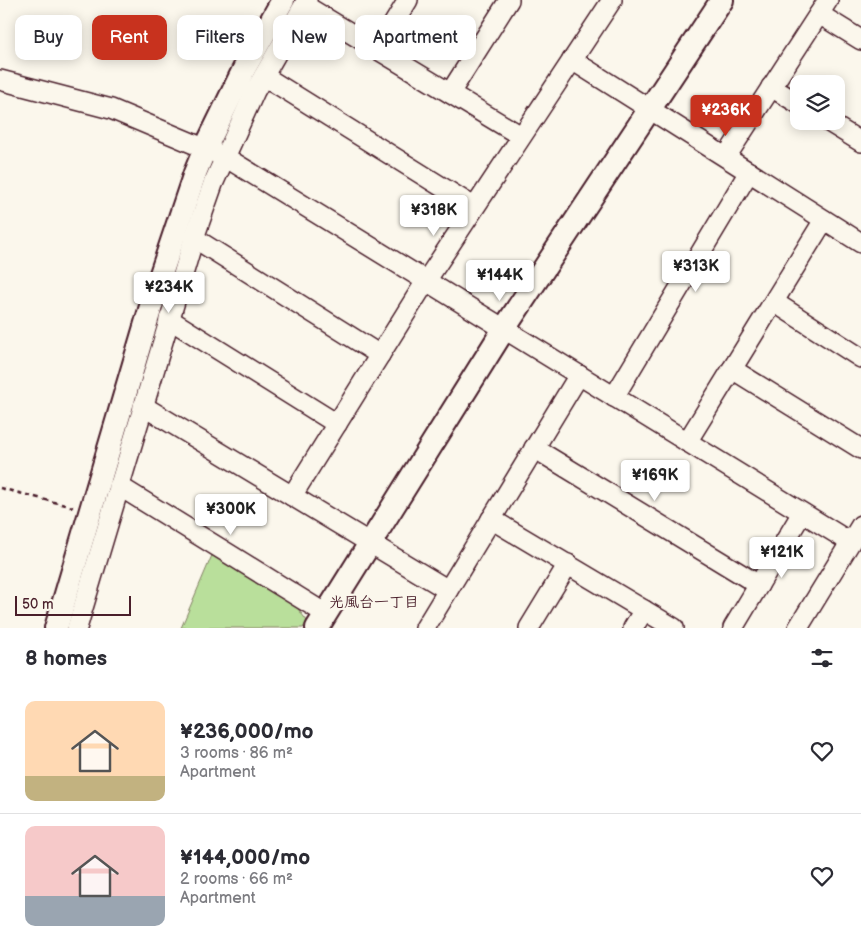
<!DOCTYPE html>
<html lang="en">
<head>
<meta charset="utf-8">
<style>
	:root { --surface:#fff; --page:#f2f2f3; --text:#2b2b33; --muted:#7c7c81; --line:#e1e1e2; --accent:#c8321e }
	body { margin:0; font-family:"Balsamiq Sans","Klee One",sans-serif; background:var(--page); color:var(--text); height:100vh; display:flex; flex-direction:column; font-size:19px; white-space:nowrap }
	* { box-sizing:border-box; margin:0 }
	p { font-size:16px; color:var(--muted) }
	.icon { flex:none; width:28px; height:28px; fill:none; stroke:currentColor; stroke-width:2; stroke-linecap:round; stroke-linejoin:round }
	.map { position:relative; height:628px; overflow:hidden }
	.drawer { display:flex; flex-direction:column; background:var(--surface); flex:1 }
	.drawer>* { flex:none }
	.guide { position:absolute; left:15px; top:15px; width:500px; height:45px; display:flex; gap:10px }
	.fabs { position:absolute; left:790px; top:75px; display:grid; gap:10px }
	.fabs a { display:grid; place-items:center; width:55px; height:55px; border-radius:10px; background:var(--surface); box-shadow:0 2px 12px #0003; font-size:25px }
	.scale { position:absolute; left:15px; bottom:12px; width:116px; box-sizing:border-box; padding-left:5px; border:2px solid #4a1f2b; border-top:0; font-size:14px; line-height:18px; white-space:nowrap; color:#4a1f2b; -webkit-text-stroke:4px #fbf7ec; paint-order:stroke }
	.price { position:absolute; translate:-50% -42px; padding:0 11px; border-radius:5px; background:#fff; color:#222; font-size:16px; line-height:32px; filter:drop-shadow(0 1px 2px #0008) }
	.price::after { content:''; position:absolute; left:50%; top:30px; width:15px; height:11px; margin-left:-8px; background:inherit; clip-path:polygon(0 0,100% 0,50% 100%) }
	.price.current { background:var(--accent); color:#fff }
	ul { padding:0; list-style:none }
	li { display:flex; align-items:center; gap:15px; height:125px; padding:0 25px }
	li+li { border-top:1px solid var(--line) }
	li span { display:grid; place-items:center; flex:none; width:140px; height:100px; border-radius:10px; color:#555 }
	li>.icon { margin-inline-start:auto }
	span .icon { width:60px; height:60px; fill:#fffc; stroke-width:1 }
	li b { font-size:21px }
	h2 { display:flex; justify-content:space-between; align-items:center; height:60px; padding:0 25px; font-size:21px }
	.chip { padding:0 18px; border-radius:10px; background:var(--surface); box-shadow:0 2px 12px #0003; font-size:18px; line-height:45px }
	.chip.current { background:var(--accent); color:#fff }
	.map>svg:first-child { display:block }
</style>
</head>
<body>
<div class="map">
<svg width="861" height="628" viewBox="0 0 861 628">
	<rect width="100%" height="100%" fill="#fbf7ec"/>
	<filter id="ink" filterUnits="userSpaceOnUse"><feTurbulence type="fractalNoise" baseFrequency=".02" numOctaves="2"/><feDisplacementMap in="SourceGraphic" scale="10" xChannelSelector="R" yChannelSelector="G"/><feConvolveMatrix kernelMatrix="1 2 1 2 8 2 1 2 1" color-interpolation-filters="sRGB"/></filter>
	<g filter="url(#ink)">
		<path fill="#b9df9b" stroke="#827f63" d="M213 553 293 602 307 621 303 628H181Z"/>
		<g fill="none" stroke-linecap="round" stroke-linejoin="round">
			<path stroke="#6f819c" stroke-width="4.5" d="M208 173 214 156"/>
			<g stroke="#4a1f2b" stroke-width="22">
				<g id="minor">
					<path d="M304 5 521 136"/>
					<path d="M819 14 861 40"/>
					<path d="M378 49 408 0"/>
					<path d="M572 60 861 243"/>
					<path d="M264 76 474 207"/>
					<path d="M0 80 111 109 225 157 850 542"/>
					<path d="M771 87 799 104"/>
					<path d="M450 93 509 0"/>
					<path d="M827 121 861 142"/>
					<path d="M726 157 828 0"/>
					<path d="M194 238 380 355"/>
					<path d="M774 302 861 358"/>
					<path d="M169 319 337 424"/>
					<path d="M732 369 861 449"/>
					<path d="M614 397 749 172"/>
					<path d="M143 406 448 590"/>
					<path d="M687 442 824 220"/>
					<path d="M534 448 759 585"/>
					<path d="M119 486 326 614"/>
					<path d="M292 496 426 281 612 0"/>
					<path d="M491 519 674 628"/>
					<path d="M77 628 194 238 213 184 255 91 307 0"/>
					<path d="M425 628 579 375"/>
					<path d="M529 628 568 564"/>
					<path d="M633 628 644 610"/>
					<path d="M733 628 802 513"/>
					<path d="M798 628 861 525"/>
				</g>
			</g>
			<g stroke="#4a1f2b" stroke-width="26">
				<g id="tertiary">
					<path d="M56 628 157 286 195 173 205 149 244 69 283 0"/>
					<path d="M317 628 504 329 722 0"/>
				</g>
			</g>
			<path stroke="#4a1f2b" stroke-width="2.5" stroke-dasharray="5 4" stroke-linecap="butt" d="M0 488 73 507"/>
			<use href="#minor" stroke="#fbf7ec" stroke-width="19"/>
			<use href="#tertiary" stroke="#fbf7ec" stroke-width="22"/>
		</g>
	</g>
	<g text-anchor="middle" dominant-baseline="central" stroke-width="4.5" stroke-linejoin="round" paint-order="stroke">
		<g font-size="15" font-weight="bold" fill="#4a1f2b" stroke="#fbf7ec">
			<text x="374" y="602">光風台一丁目</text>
		</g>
	</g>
</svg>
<div class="fabs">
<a><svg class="icon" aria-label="layers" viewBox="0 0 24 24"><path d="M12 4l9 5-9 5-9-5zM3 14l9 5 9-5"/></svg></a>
</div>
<div class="scale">50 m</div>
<b class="price current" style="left:726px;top:137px">¥236K</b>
<b class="price" style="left:434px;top:237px">¥318K</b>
<b class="price" style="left:696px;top:293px">¥313K</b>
<b class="price" style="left:500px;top:302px">¥144K</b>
<b class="price" style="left:169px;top:314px">¥234K</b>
<b class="price" style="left:655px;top:502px">¥169K</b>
<b class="price" style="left:231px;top:536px">¥300K</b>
<b class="price" style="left:782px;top:579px">¥121K</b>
<div class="guide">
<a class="chip">Buy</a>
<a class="chip current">Rent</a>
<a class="chip">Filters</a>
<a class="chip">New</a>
<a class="chip">Apartment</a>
</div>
</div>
<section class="drawer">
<h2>8 homes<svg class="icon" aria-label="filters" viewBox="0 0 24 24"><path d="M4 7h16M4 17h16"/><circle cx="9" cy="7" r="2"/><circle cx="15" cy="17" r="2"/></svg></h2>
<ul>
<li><span style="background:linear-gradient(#ffd9b3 75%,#c2b280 0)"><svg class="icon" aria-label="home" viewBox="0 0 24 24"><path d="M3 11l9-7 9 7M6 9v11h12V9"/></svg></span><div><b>¥236,000/mo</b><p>3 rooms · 86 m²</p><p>Apartment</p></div><svg class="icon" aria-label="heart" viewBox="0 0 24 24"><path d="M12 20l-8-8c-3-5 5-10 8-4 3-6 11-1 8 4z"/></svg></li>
<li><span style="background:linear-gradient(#f6c9c9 70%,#9aa5b1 0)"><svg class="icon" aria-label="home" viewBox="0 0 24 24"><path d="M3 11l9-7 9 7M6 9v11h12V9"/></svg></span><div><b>¥144,000/mo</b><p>2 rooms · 66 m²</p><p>Apartment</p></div><svg class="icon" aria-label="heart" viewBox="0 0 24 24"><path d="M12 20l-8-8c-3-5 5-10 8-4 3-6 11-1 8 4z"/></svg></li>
</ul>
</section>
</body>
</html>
